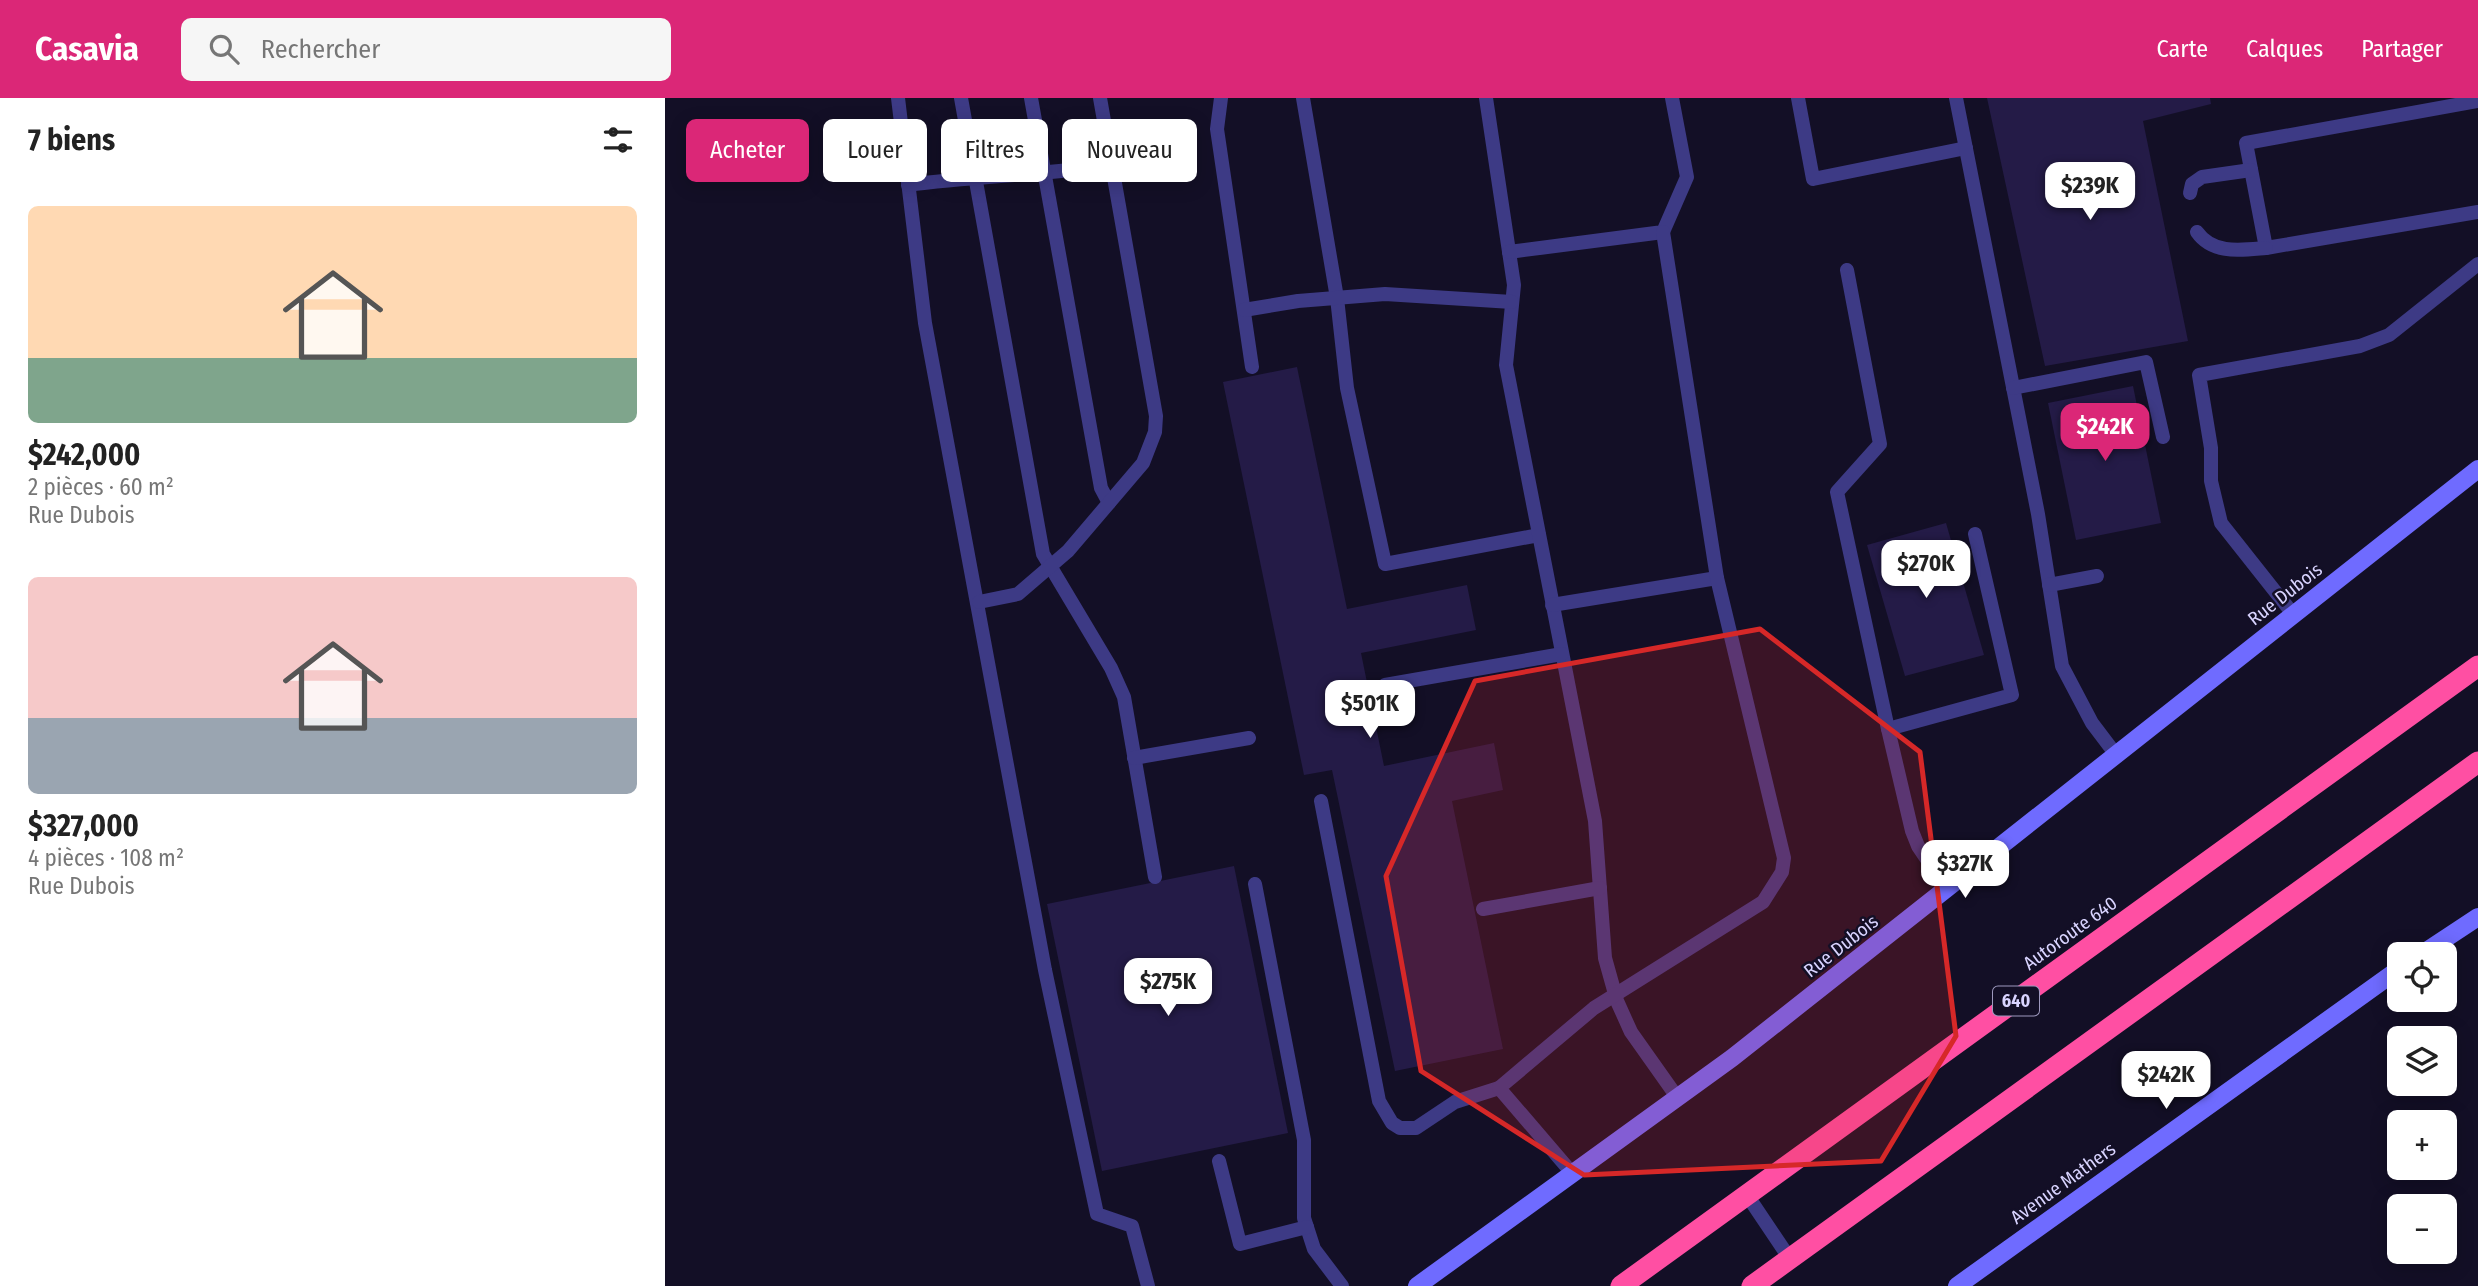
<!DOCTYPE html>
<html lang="fr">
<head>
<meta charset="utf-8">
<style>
	:root { --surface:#fff; --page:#f6f6f6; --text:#222; --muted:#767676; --accent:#db2777 }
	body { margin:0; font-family:"Fira Sans Condensed",sans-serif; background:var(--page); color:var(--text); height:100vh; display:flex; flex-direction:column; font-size:26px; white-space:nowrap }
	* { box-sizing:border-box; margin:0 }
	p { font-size:23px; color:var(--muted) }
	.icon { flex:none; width:38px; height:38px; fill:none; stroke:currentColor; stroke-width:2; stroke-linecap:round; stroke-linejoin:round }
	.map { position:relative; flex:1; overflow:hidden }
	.side { display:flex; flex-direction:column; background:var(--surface); width:665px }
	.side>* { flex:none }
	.guide { position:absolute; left:21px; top:21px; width:665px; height:63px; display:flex; gap:14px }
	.buttons { position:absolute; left:1722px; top:844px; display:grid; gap:14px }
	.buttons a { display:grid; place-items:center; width:70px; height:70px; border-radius:10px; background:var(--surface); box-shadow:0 4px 18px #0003; font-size:35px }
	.price { position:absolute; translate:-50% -60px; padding:0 16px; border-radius:14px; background:#fff; color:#222; font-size:23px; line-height:46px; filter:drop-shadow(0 2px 4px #0008) }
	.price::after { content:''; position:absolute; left:50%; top:42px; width:21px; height:16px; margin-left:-10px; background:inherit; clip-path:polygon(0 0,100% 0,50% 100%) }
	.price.current { background:var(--accent); color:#fff }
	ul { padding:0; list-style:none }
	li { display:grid; align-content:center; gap:14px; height:371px; padding:0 28px }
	li span { display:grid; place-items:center; height:217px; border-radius:10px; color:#555 }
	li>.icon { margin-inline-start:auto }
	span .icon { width:126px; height:126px; fill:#fffc; stroke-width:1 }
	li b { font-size:30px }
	h2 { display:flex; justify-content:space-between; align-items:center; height:84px; padding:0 28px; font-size:30px }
	.chip { padding:0 24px; border-radius:10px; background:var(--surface); box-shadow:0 4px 18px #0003; font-size:24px; line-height:63px }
	.chip.current { background:var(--accent); color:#fff }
	header { display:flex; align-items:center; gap:42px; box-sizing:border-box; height:98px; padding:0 35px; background:var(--accent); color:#fff }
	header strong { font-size:33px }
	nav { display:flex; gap:38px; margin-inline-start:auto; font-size:24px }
	.search { width:490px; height:63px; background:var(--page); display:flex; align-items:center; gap:18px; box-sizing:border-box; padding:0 24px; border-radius:10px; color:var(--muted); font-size:26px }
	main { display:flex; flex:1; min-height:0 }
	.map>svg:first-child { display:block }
</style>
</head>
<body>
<header>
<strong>Casavia</strong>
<div class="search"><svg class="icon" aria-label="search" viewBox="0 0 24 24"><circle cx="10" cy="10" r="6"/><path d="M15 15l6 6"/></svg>Rechercher</div>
<nav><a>Carte</a><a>Calques</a><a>Partager</a></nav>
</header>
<main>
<section class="side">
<h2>7 biens<svg class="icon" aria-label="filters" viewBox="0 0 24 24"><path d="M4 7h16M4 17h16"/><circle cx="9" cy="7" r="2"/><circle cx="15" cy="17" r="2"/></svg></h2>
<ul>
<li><span style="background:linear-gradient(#ffd9b3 70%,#7fa58c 0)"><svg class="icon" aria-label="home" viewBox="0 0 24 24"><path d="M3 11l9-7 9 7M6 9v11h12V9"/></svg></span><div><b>$242,000</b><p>2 pièces · 60 m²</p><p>Rue Dubois</p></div></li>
<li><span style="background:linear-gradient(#f6c9c9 65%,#9aa5b1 0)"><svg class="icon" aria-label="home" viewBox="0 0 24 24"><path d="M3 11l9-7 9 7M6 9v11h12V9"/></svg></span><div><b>$327,000</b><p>4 pièces · 108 m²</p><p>Rue Dubois</p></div></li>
</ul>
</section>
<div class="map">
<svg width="1813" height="1188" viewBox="0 0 1813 1188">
	<rect width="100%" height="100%" fill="#130f26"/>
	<g fill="#241b47">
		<path d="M1322 0H1545L1546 6 1478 23 1523 243 1380 268Z"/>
		<path d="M632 269 682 511 802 487 811 532 696 555 719 668 829 645 838 692 787 703 838 951 730 973 667 672 639 677 558 284Z"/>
		<path d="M1468 288 1496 425 1411 442 1383 305Z"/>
		<path d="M1281 425 1319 557 1240 578 1202 447Z"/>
		<path d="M569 768 623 1035 437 1073 382 806Z"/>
	</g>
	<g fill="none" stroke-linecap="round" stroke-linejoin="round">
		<g stroke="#3d3a85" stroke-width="14">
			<path d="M233 0 260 225 380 872 432 1116 467 1128 483 1188"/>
			<path d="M296 0 378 456 446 570 459 599 490 779"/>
			<path d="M366 0 436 390 444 405"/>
			<path d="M556 0 552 31 587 269"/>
			<path d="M638 0 672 200 682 290 720 466 874 437"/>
			<path d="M821 0 849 187 841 267 930 723 940 860 952 903 966 934 1012 999"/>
			<path d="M1133 0 1148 81 1301 50"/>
			<path d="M1291 0 1373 416 1397 568 1427 625 1452 658"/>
			<path d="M1813 3 1581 45 1601 150 1813 114"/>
			<path d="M243 87C311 78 379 77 447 67"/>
			<path d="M1525 95 1527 86 1537 79 1586 72"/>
			<path d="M1532 134C1548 157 1577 152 1601 150"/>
			<path d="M844 154 998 134 1022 79 1007 0"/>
			<path d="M1182 172 1215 346 1172 394 1223 631"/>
			<path d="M579 212 633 203 720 196 847 204"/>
			<path d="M1348 290 1481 264 1498 339"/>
			<path d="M1384 487 1432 478"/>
			<path d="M314 504 353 496 403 453 478 365 490 334 491 318 435 0"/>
			<path d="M887 507 1052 480"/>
			<path d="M1628 516 1556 425 1546 383V350L1534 277 1695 248 1724 237 1813 166"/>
			<path d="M720 587 897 556"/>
			<path d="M469 660 584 640"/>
			<path d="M656 703 714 1003 727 1025 735 1030H751L790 1004 834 990"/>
			<path d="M590 786 639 1042V1120L649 1151 677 1188"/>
			<path d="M1282 791 1253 748 1247 733 1223 631 1347 597 1310 436"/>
			<path d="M818 811 935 790"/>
			<path d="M554 1063 575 1146 642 1129"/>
			<path d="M907 1075 834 990 929 910 1098 804 1117 774 1119 760 1052 480 998 134"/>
			<path d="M1082 1097 1125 1161"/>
		</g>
		<g stroke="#6f6bff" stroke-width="18">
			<path d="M1757 856 1813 819"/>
			<path d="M752 1188 1067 960 1813 371"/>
			<path d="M1292 1188 1734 871"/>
		</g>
		<g stroke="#ff4fa3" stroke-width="21">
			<path d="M956 1188 1813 568"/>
			<path d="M1087 1188 1813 664"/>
		</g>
	</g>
	<path fill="#d62828" fill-opacity="0.2" stroke="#d62828" stroke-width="5" stroke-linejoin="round" d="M1095 531 1255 654 1291 938 1216 1063 919 1077 756 973 721 778 810 583Z"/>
	<g text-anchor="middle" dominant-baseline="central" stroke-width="5" stroke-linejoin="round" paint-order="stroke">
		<rect fill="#130f26" stroke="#9e99be" stroke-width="2" x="1328" y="888.5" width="46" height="29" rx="5"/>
		<g font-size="18" font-weight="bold" fill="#d9d4ff">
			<text x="1351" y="903">640</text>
		</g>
		<g font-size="19" fill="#d9d4ff" stroke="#130f26">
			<text transform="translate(1620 496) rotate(-38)">Rue Dubois</text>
			<text transform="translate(1405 835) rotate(-36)">Autoroute 640</text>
			<text transform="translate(1176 848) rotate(-38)">Rue Dubois</text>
			<text transform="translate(1398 1085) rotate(-36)">Avenue Mathers</text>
		</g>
	</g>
</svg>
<div class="buttons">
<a><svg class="icon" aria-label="locate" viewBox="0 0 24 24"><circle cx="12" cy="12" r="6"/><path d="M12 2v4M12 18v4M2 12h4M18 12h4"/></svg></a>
<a><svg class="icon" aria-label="layers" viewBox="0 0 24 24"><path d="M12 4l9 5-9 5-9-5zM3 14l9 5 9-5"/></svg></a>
<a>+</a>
<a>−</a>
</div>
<b class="price" style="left:1425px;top:124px">$239K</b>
<b class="price current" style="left:1440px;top:365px">$242K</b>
<b class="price" style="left:1261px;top:502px">$270K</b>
<b class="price" style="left:705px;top:642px">$501K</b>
<b class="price" style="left:1300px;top:802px">$327K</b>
<b class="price" style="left:503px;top:920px">$275K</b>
<b class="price" style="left:1501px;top:1013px">$242K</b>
<div class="guide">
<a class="chip current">Acheter</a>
<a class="chip">Louer</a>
<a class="chip">Filtres</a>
<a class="chip">Nouveau</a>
</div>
</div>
</main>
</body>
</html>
